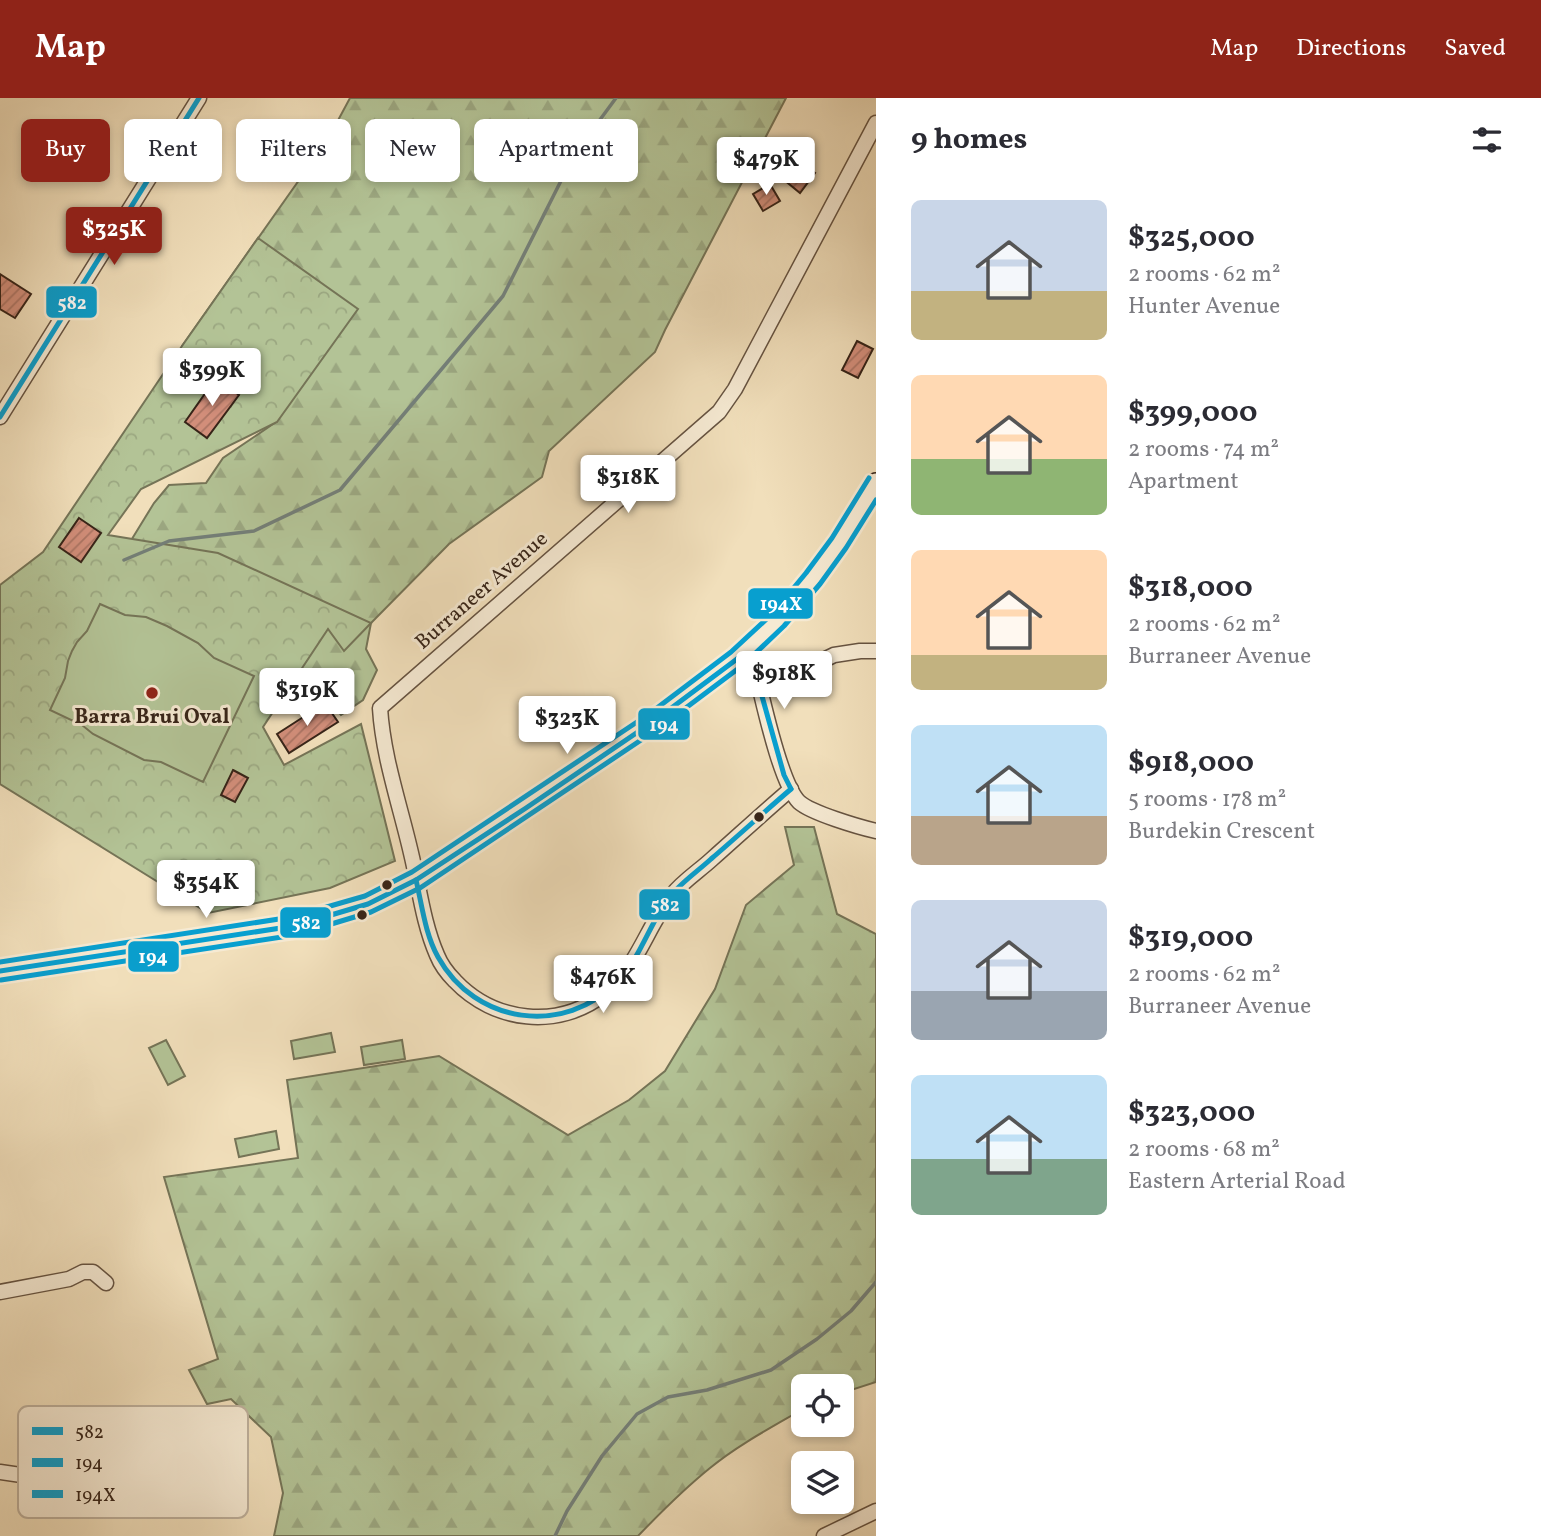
<!DOCTYPE html>
<html lang="en">
<head>
<meta charset="utf-8">
<style>
	:root { --surface:#fff; --page:#f7f7f7; --text:#2b2b33; --muted:#7c7c81; --accent:#8f2418 }
	body { margin:0; font-family:Vollkorn,serif; background:var(--page); color:var(--text); height:100vh; display:flex; flex-direction:column; font-size:26px; white-space:nowrap }
	* { box-sizing:border-box; margin:0 }
	p { font-size:23px; color:var(--muted) }
	.icon { flex:none; width:38px; height:38px; fill:none; stroke:currentColor; stroke-width:2; stroke-linecap:round; stroke-linejoin:round }
	.map { position:relative; flex:1; overflow:hidden }
	.details { display:flex; flex-direction:column; background:var(--surface); width:665px }
	.details>* { flex:none }
	.top-card { position:absolute; left:21px; top:21px; width:665px; height:63px; display:flex; gap:14px }
	.tools { position:absolute; left:791px; top:1276px; display:grid; gap:14px }
	.tools a { display:grid; place-items:center; width:63px; height:63px; border-radius:10px; background:var(--surface); box-shadow:0 4px 10px #0003; font-size:35px }
	.price { position:absolute; translate:-50% -60px; padding:0 16px; border-radius:7px; background:#fff; color:#222; font-size:23px; line-height:46px; filter:drop-shadow(0 2px 4px #0008) }
	.price::after { content:''; position:absolute; left:50%; top:42px; width:21px; height:16px; margin-left:-10px; background:inherit; clip-path:polygon(0 0,100% 0,50% 100%) }
	.price.selected { background:var(--accent); color:#fff }
	ul { padding:0; list-style:none }
	li { display:flex; align-items:center; gap:21px; height:175px; padding:0 35px }
	li span { display:grid; place-items:center; flex:none; width:196px; height:140px; border-radius:10px; color:#555 }
	li>.icon { margin-inline-start:auto }
	span .icon { width:84px; height:84px; fill:#fffc; stroke-width:1 }
	li b { font-size:30px }
	h2 { display:flex; justify-content:space-between; align-items:center; height:84px; padding:0 35px; font-size:30px }
	.tag { padding:0 24px; border-radius:10px; background:var(--surface); box-shadow:0 4px 10px #0003; font-size:24px; line-height:63px }
	.tag.selected { background:var(--accent); color:#fff }
	header { display:flex; align-items:center; gap:42px; box-sizing:border-box; height:98px; padding:0 35px; background:var(--accent); color:#fff }
	header strong { font-size:33px }
	nav { display:flex; gap:38px; margin-inline-start:auto; font-size:24px }
	main { display:flex; flex:1; min-height:0 }
	.map>svg:first-child { display:block }
</style>
</head>
<body>
<header>
<strong>Map</strong>
<nav><a>Map</a><a>Directions</a><a>Saved</a></nav>
</header>
<main>
<div class="map">
<svg width="876" height="1438" viewBox="0 0 876 1438">
	<defs>
		<pattern id="forest-firs" width="22" height="20" patternUnits="userSpaceOnUse" patternTransform="scale(1.75)"><rect width="22" height="20" fill="#b3c396"/><path d="M5 1l3.5 6h-7zM16 11l3.5 6h-7z" fill="#9ba781"/></pattern>
		<pattern id="park-crowns" width="20" height="18" patternUnits="userSpaceOnUse" patternTransform="scale(1.75)"><rect width="20" height="18" fill="#b3c396"/><path d="M2 6a3 3 0 1 1 6 0M12 15a3 3 0 1 1 6 0" fill="none" stroke="#9ba781"/></pattern>
		<pattern id="building-hatch" width="6" height="6" patternUnits="userSpaceOnUse" patternTransform="scale(1.75)"><rect width="6" height="6" fill="#d28e7a"/><path d="M-1 1l2-2M0 6l6-6M5 7l2-2" fill="none" stroke="#ab7463"/></pattern>
	</defs>
	<rect width="100%" height="100%" fill="#f1dfbb"/>
	<filter id="stains"><feTurbulence type="fractalNoise" baseFrequency=".00286" numOctaves="4"/><feColorMatrix values="0 0 0 0 .2 0 0 0 0 .09 0 0 0 0 .02 0 0 0 .5 -.17"/></filter>
	<radialGradient id="worn" r=".72"><stop offset=".6" stop-color="#630" stop-opacity="0"/><stop offset="1" stop-color="#630" stop-opacity=".3"/></radialGradient>
	<g fill="url(#forest-firs)" stroke="#757457" stroke-width="2">
		<path d="M350 0H786L665 232 655 254 549 353 542 379 449 446 371 525 366 551 377 572 363 602 341 617 328 601 299 613 284 580 127 449 154 405 169 387 206 385 223 360 276 324 182 248 328 41Z"/>
		<path d="M785 729H814L837 816 876 836V1284L842 1295V1288H803V1311C772 1329 738 1347 710 1370 684 1391 661 1414 638 1438H274L283 1395 271 1339 231 1301 207 1306 189 1272 218 1261 164 1079 298 1060 287 982 439 958 568 1037 629 1002 665 973 715 891 746 807 794 767Z"/>
	</g>
	<path fill="url(#park-crowns)" stroke="#757457" stroke-width="2" d="M258 140 358 211 277 324 141 391 108 437 218 455 371 525 344 553 328 531 263 629 284 667 361 626 395 763 330 790 208 815 0 686V487L43 454 182 248Z"/>
	<g fill="#b3c396" stroke="#757457" stroke-width="2">
		<path d="M100 506 125 517 146 519 167 528 198 545 214 560 254 578 203 684 161 664 144 662 93 636 82 627 50 612 65 580 68 563 72 553 77 544 87 533Z"/>
		<path d="M331 935 335 954 294 961 291 943Z"/>
		<path d="M166 942 185 978 168 987 149 950Z"/>
		<path d="M402 942 405 961 364 967 361 949Z"/>
		<path d="M276 1033 279 1051 239 1059 235 1041Z"/>
	</g>
	<g fill="none" stroke-linecap="round" stroke-linejoin="round">
		<g stroke="#747f78" stroke-width="3.5">
			<path d="M124 462 169 443 254 433 340 392 503 198 574 57 616 0"/>
			<path d="M555 1438 567 1413 602 1358 637 1316 668 1299 707 1292 771 1272 817 1241 851 1213 876 1184"/>
		</g>
	</g>
	<g fill="url(#building-hatch)" stroke="#372418" stroke-width="2">
		<path d="M798 62 815 75 800 95 783 81Z"/>
		<path d="M770 86 780 103 763 113 753 96Z"/>
		<path d="M0 176 31 196 15 220 0 211Z"/>
		<path d="M857 243 873 251 858 280 842 272Z"/>
		<path d="M216 280 239 297 207 340 185 324Z"/>
		<path d="M79 420 101 435 81 464 59 449Z"/>
		<path d="M325 605 338 624 289 655 277 636Z"/>
		<path d="M233 672 248 680 235 704 221 697Z"/>
	</g>
	<g fill="none" stroke-linecap="round" stroke-linejoin="round">
		<g stroke="#665341" stroke-width="17">
			<g id="minor">
				<path d="M0 319 199 0"/>
				<path d="M737 561 755 581 760 591C766 616 782 687 799 704 811 715 859 729 876 733"/>
				<path d="M760 591 768 589 834 557 860 553H876"/>
				<path d="M791 691C764 714 738 738 712 761 699 773 683 783 672 797 647 828 637 871 604 896 558 932 494 924 455 883 448 876 441 867 437 857 423 825 419 788 411 755 400 707 383 659 380 610L719 314 735 291 876 25"/>
				<path d="M0 1194 69 1181 83 1174H93L106 1185"/>
				<path d="M0 1374 157 1397"/>
				<path d="M824 1438 876 1413"/>
			</g>
		</g>
		<g stroke="#372418" stroke-width="22">
			<path id="secondary" d="M0 873 294 828 368 806 416 782 654 623 737 561 778 522 813 480 839 445 876 385"/>
		</g>
		<use href="#minor" stroke="#f6ead3" stroke-width="14"/>
		<use href="#secondary" stroke="#f6ead3" stroke-width="19"/>
		<g stroke="#f6ead3" stroke-width="10">
			<g id="bus-1">
				<path d="M0 319 199 0"/>
				<path d="M737 561 755 581 760 591 784 677 791 691"/>
				<path d="M416 782C422 807 425 836 438 859 475 926 564 939 618 883 643 857 651 819 675 793 686 781 699 772 711 761 738 738 764 714 791 691"/>
				<path d="M0 873 294 828 368 806 416 782 526 710 654 623 737 561"/>
			</g>
		</g>
		<g stroke="#f6ead3" stroke-width="10">
			<path id="bus-2" d="M1 882 295 837 371 814 420 790 659 630 743 567 784 528 820 486 846 450 876 402"/>
		</g>
		<g stroke="#f6ead3" stroke-width="10">
			<path id="bus-3" d="M0 864 292 819 365 798 412 774 649 616 731 554 772 516 806 475 832 440 869 380"/>
		</g>
		<use href="#bus-1" stroke="#089fcf" stroke-width="5"/>
		<use href="#bus-2" stroke="#089fcf" stroke-width="5"/>
		<use href="#bus-3" stroke="#089fcf" stroke-width="5"/>
	</g>
	<circle fill="#8f2418" stroke="#f6ead3" stroke-width="2.5" cx="152" cy="595" r="7"/>
	<g fill="#372418" stroke="#f6ead3" stroke-width="2.5">
		<circle cx="759" cy="719" r="6"/>
		<circle cx="387" cy="787" r="6"/>
		<circle cx="362" cy="817" r="6"/>
	</g>
	<g text-anchor="middle" dominant-baseline="central" stroke-width="6" stroke-linejoin="round" paint-order="stroke">
		<g font-size="21" fill="#372418" stroke="#f6ead3">
			<text transform="translate(482 493) rotate(-41)">Burraneer Avenue</text>
		</g>
		<g font-size="21" font-weight="bold" fill="#372418" stroke="#f6ead3">
			<text x="152" y="619">Barra Brui Oval</text>
		</g>
	</g>
	<rect x="18" y="1308" width="230" height="112" rx="10" fill="#f6ead3" stroke="#bdaf9b" stroke-width="2"/>
	<rect x="32" y="1329" width="31" height="8" fill="#089fcf"/>
	<rect x="32" y="1360" width="31" height="9" fill="#089fcf"/>
	<rect x="32" y="1392" width="31" height="8" fill="#089fcf"/>
	<g font-size="19" fill="#372418">
		<text x="75" y="1340">582</text>
		<text x="75" y="1371">194</text>
		<text x="75" y="1403">194X</text>
	</g>
	<g stroke="#f6ead3" stroke-width="2.5">
		<rect x="45" y="187" width="53" height="34" rx="7" fill="#089fcf"/>
		<rect x="747" y="489" width="67" height="33" rx="7" fill="#089fcf"/>
		<rect x="637" y="609" width="54" height="34" rx="7" fill="#089fcf"/>
		<rect x="638" y="790" width="53" height="33" rx="7" fill="#089fcf"/>
		<rect x="279" y="808" width="53" height="33" rx="7" fill="#089fcf"/>
		<rect x="127" y="842" width="53" height="33" rx="7" fill="#089fcf"/>
	</g>
	<g font-size="19" text-anchor="middle" font-weight="bold" fill="#fff">
		<text x="72" y="211">582</text>
		<text x="781" y="512">194X</text>
		<text x="664" y="633">194</text>
		<text x="665" y="813">582</text>
		<text x="306" y="831">582</text>
		<text x="153" y="865">194</text>
	</g>
	<rect width="100%" height="100%" filter="url(#stains)"/>
	<rect width="100%" height="100%" fill="url(#worn)"/>
</svg>
<div class="tools">
<a><svg class="icon" aria-label="locate" viewBox="0 0 24 24"><circle cx="12" cy="12" r="6"/><path d="M12 2v4M12 18v4M2 12h4M18 12h4"/></svg></a>
<a><svg class="icon" aria-label="layers" viewBox="0 0 24 24"><path d="M12 4l9 5-9 5-9-5zM3 14l9 5 9-5"/></svg></a>
</div>
<b class="price" style="left:766px;top:99px">$479K</b>
<b class="price selected" style="left:114px;top:169px">$325K</b>
<b class="price" style="left:212px;top:310px">$399K</b>
<b class="price" style="left:628px;top:417px">$318K</b>
<b class="price" style="left:784px;top:613px">$918K</b>
<b class="price" style="left:307px;top:630px">$319K</b>
<b class="price" style="left:567px;top:658px">$323K</b>
<b class="price" style="left:206px;top:822px">$354K</b>
<b class="price" style="left:603px;top:917px">$476K</b>
<div class="top-card">
<a class="tag selected">Buy</a>
<a class="tag">Rent</a>
<a class="tag">Filters</a>
<a class="tag">New</a>
<a class="tag">Apartment</a>
</div>
</div>
<section class="details">
<h2>9 homes<svg class="icon" aria-label="filters" viewBox="0 0 24 24"><path d="M4 7h16M4 17h16"/><circle cx="9" cy="7" r="2"/><circle cx="15" cy="17" r="2"/></svg></h2>
<ul>
<li><span style="background:linear-gradient(#c9d6e8 65%,#c2b280 0)"><svg class="icon" aria-label="home" viewBox="0 0 24 24"><path d="M3 11l9-7 9 7M6 9v11h12V9"/></svg></span><div><b>$325,000</b><p>2 rooms · 62 m²</p><p>Hunter Avenue</p></div></li>
<li><span style="background:linear-gradient(#ffd9b3 60%,#8fb573 0)"><svg class="icon" aria-label="home" viewBox="0 0 24 24"><path d="M3 11l9-7 9 7M6 9v11h12V9"/></svg></span><div><b>$399,000</b><p>2 rooms · 74 m²</p><p>Apartment</p></div></li>
<li><span style="background:linear-gradient(#ffd9b3 75%,#c2b280 0)"><svg class="icon" aria-label="home" viewBox="0 0 24 24"><path d="M3 11l9-7 9 7M6 9v11h12V9"/></svg></span><div><b>$318,000</b><p>2 rooms · 62 m²</p><p>Burraneer Avenue</p></div></li>
<li><span style="background:linear-gradient(#bfe0f5 65%,#b9a48a 0)"><svg class="icon" aria-label="home" viewBox="0 0 24 24"><path d="M3 11l9-7 9 7M6 9v11h12V9"/></svg></span><div><b>$918,000</b><p>5 rooms · 178 m²</p><p>Burdekin Crescent</p></div></li>
<li><span style="background:linear-gradient(#c9d6e8 65%,#9aa5b1 0)"><svg class="icon" aria-label="home" viewBox="0 0 24 24"><path d="M3 11l9-7 9 7M6 9v11h12V9"/></svg></span><div><b>$319,000</b><p>2 rooms · 62 m²</p><p>Burraneer Avenue</p></div></li>
<li><span style="background:linear-gradient(#bfe0f5 60%,#7fa58c 0)"><svg class="icon" aria-label="home" viewBox="0 0 24 24"><path d="M3 11l9-7 9 7M6 9v11h12V9"/></svg></span><div><b>$323,000</b><p>2 rooms · 68 m²</p><p>Eastern Arterial Road</p></div></li>
</ul>
</section>
</main>
</body>
</html>
